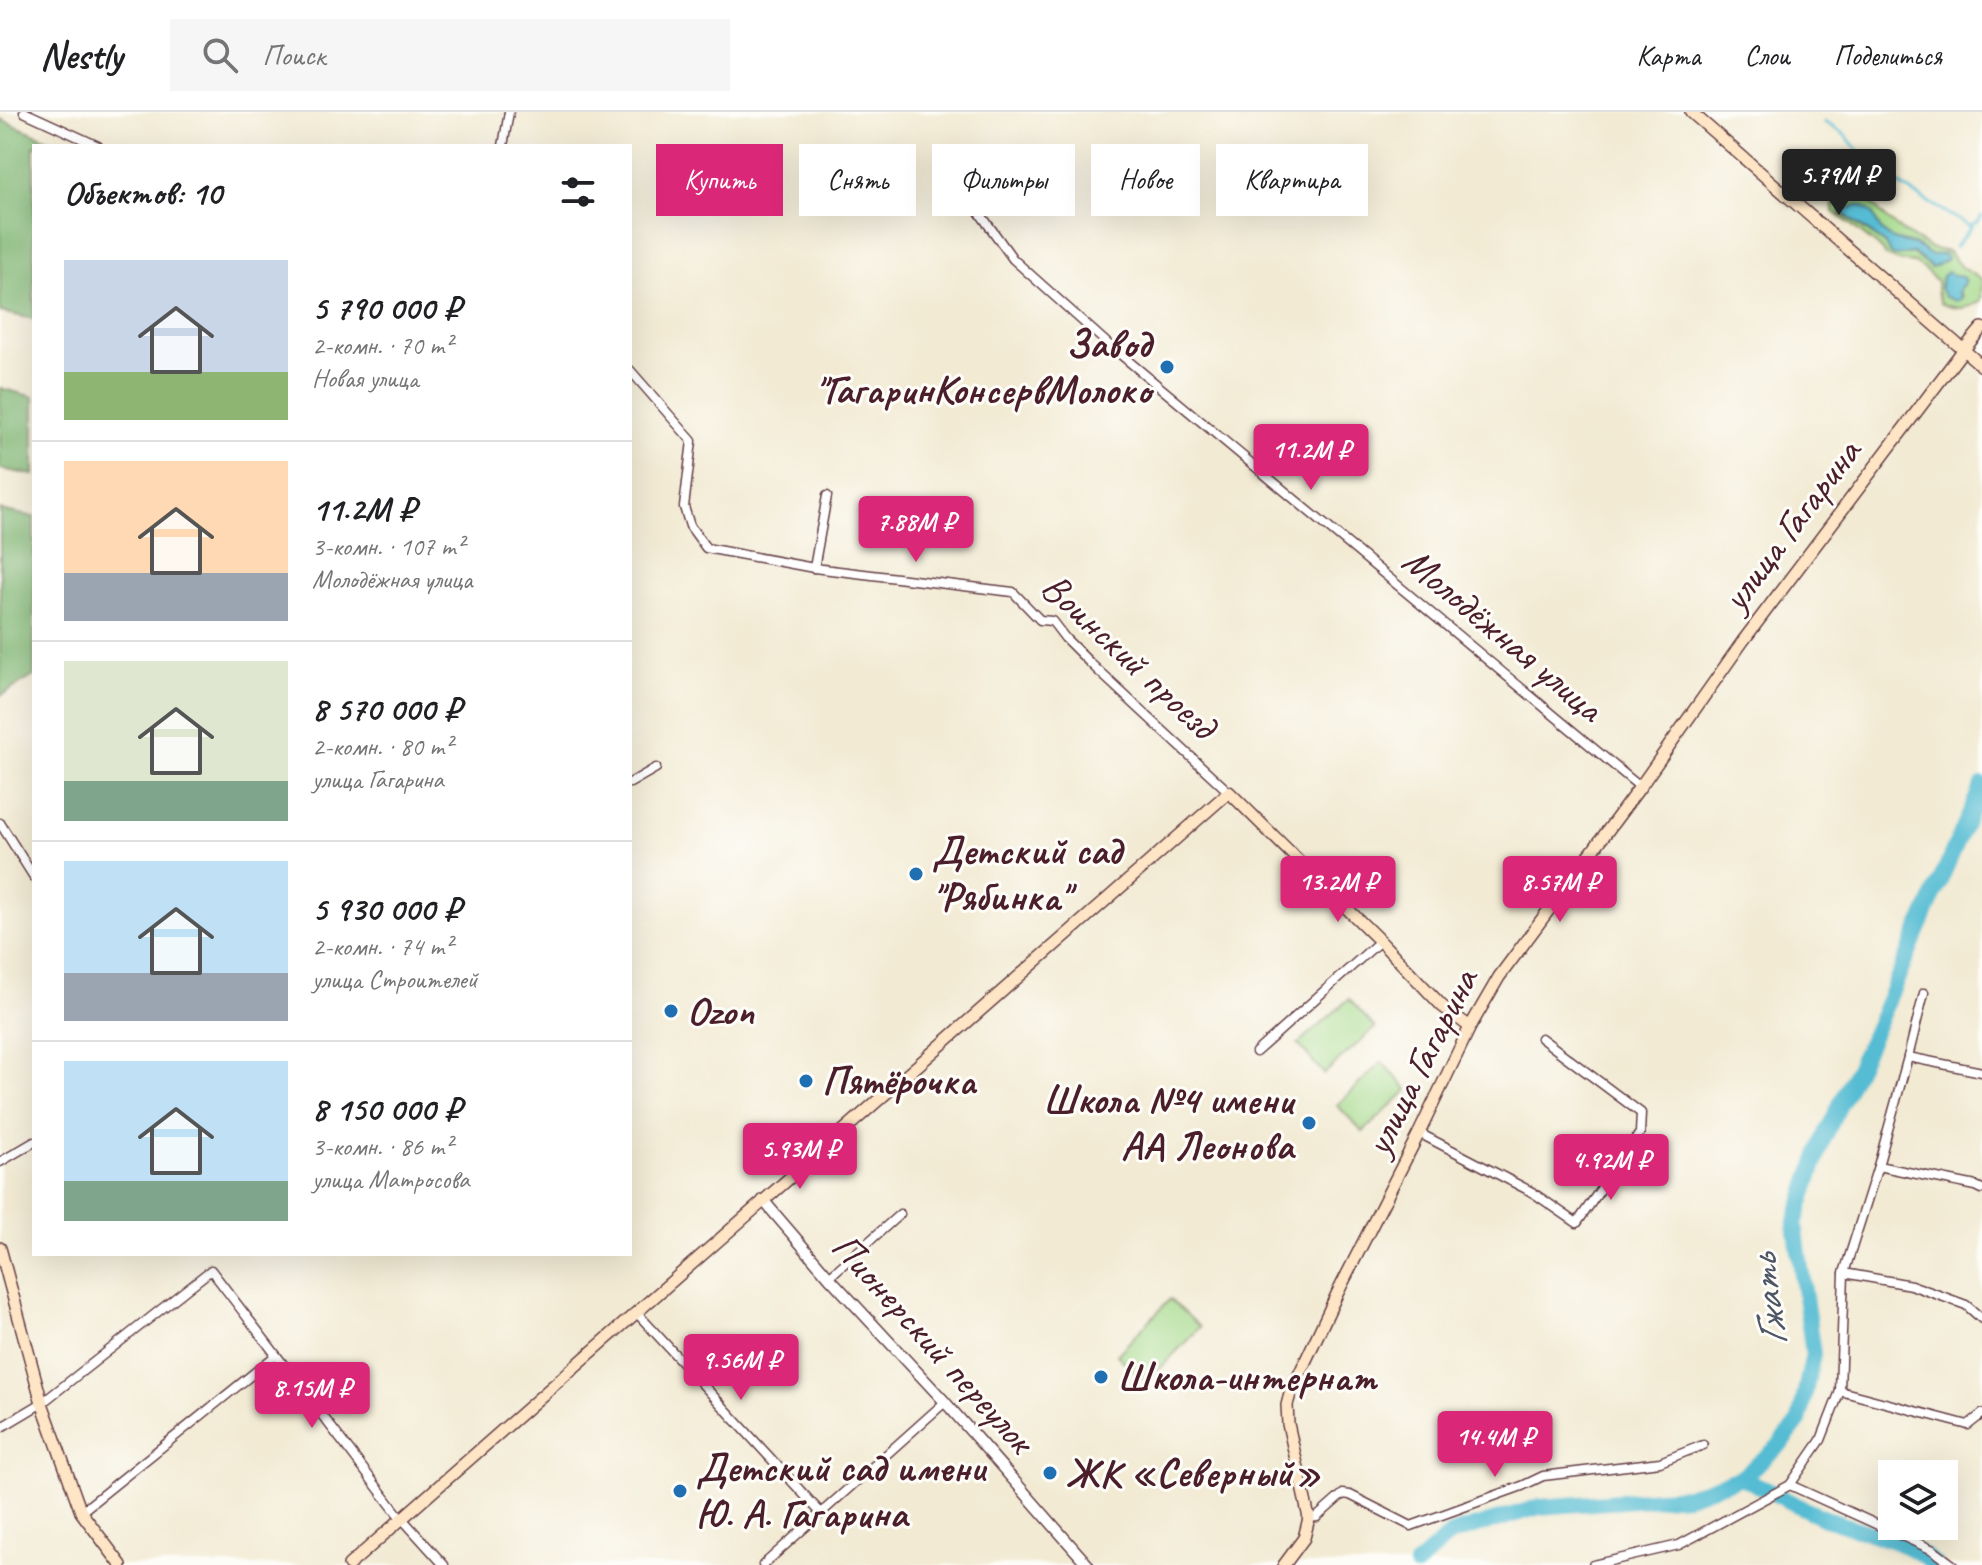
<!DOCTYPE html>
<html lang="ru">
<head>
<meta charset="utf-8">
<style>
	:root { --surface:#fff; --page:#f6f6f6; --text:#202124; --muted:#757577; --line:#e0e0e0; --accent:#db2777 }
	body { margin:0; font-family:Caveat,sans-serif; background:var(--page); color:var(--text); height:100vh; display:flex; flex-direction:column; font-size:30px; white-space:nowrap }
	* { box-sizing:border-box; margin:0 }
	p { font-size:26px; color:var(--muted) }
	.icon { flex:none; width:44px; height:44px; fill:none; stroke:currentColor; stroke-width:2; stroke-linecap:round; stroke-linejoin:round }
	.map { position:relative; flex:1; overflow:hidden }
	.details { position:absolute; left:32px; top:32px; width:600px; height:1112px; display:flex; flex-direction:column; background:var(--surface); border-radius:0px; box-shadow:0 8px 32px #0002 }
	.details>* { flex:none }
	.banner { position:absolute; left:656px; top:32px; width:760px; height:72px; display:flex; gap:16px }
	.controls { position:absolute; left:1878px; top:1348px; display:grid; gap:16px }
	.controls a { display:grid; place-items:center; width:80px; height:80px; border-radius:0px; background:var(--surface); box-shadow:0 8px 32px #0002; font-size:40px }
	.price { position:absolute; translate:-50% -68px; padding:0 18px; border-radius:8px; background:var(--accent); color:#fff; font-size:26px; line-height:52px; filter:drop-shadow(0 2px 4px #0008) }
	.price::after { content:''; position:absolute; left:50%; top:48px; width:24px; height:18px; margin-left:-12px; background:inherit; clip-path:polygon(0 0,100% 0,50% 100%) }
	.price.on { background:#222; color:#fff }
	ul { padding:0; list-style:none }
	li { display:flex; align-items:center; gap:24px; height:200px; padding:0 32px }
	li+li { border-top:2px solid var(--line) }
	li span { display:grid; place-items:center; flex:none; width:224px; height:160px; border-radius:0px; color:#555 }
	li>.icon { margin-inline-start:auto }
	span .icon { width:96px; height:96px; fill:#fffc; stroke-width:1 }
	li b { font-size:34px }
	h2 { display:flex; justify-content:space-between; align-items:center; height:96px; padding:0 32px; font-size:34px }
	.tag { padding:0 28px; border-radius:0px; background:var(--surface); box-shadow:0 8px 32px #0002; font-size:28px; line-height:72px }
	.tag.on { background:var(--accent); color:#fff }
	header { display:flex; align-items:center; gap:48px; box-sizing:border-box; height:112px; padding:0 40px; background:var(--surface); border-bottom:2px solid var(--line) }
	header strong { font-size:38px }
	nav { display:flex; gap:44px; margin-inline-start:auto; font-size:28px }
	.search { width:560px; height:72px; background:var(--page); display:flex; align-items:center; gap:20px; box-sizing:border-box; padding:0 28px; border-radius:0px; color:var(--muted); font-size:30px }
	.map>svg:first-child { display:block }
</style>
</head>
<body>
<header>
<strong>Nestly</strong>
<div class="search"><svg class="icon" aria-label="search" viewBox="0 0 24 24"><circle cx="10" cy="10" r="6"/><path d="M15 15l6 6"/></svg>Поиск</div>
<nav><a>Карта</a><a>Слои</a><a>Поделиться</a></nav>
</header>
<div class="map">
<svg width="1982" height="1453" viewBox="0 0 1982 1453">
	<rect width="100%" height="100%" fill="#fdfcf7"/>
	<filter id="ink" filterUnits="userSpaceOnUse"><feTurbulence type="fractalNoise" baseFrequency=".0125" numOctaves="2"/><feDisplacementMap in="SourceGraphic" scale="16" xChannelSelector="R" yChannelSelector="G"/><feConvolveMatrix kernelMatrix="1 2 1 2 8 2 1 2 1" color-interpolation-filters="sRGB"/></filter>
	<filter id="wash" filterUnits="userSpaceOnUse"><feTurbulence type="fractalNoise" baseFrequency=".006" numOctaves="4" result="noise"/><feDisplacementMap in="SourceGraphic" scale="32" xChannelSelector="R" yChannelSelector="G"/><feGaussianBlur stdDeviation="1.8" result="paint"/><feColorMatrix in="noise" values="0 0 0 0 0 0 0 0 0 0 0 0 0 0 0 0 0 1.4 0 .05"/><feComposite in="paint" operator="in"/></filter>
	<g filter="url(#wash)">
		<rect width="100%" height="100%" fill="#f2ead3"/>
		<g fill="#a4d98a" stroke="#777c5a" stroke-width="2" fill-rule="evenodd">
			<path d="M1858 87 1870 90 1888 108 1903 120 1930 136 1948 140 1962 156 1982 168 1981 188C1968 198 1956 198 1941 191L1937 180V169L1924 157 1914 151 1898 149 1885 143 1878 134 1833 99V93L1836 90ZM1858 93 1862 94 1872 101 1881 118 1889 126 1914 132 1931 143 1944 142 1947 147 1931 156 1912 141C1895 143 1893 148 1884 131L1841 102 1843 96 1846 97ZM1942 164H1954L1965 169 1959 178 1962 184 1940 176Z"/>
			<path d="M1349 887 1375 916 1324 962 1298 932Z"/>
			<path d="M1382 950 1408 978 1363 1020 1337 993Z"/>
			<path d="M1170 1187 1200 1215 1146 1271 1117 1243Z"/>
		</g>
		<g fill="#83b976" stroke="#666c50" stroke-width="2">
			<path d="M0 7 64 34H34V207L0 200Z"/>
			<path d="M0 276 34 285V363L0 357Z"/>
			<path d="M0 398 34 405V564L0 584Z"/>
		</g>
		<g fill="#55bcd3" stroke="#506e7f" stroke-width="2">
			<path d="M1858 93 1864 95 1872 101 1881 118 1890 126 1914 133 1931 143 1944 142 1947 147 1932 156 1913 141C1894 143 1894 150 1884 131L1841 100V96L1846 97Z"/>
			<path d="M1948 159 1954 164 1962 165 1965 169 1959 178 1961 187 1956 189 1945 185 1940 176 1942 164Z"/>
		</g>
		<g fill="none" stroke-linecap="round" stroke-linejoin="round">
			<g stroke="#55bcd3" stroke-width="3">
				<path d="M1824 10 1844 22 1867 49 1891 68 1969 114 1978 110 1982 104"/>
				<path d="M1955 135 1972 114"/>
			</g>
			<g stroke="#55bcd3" stroke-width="16">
				<path d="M1742 1365C1770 1379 1798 1395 1827 1407 1864 1421 1906 1427 1936 1453"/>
				<path d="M1416 1453 1451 1422 1539 1395 1687 1384 1742 1365 1780 1333 1799 1309 1813 1242 1795 1112 1823 1028 1868 934 1982 673"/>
			</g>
		</g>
	</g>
	<g filter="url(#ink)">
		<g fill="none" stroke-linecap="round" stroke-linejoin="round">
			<g stroke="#633d44" stroke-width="11">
				<g id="minor">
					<path d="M24 0 98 34"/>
					<path d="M503 34 509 0"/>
					<path d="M974 93 1013 147 1108 232 1640 675"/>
					<path d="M630 258 692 329 684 395 690 414 706 436 814 456 1013 480 1040 508 1052 509 1065 526 1090 551 1229 680"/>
					<path d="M814 456 827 384"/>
					<path d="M630 671 656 656"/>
					<path d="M0 711 34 765"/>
					<path d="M1924 881 1908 945 1878 1054 1976 1074 1982 1077"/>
					<path d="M1256 940 1380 829"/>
					<path d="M1908 945 1982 960"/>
					<path d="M1419 1021 1532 1080 1577 1111 1640 1021 1641 1001 1541 926"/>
					<path d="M0 1050 34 1030"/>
					<path d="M1844 1161 1911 1173 1966 1193 1982 1207"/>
					<path d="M829 1165 900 1102"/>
					<path d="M637 1201 821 1401"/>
					<path d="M1840 1279 1968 1313 1982 1302"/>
					<path d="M0 1316 42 1291 211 1158 397 1401 444 1453"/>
					<path d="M1790 1373 1933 1438 1953 1453"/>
					<path d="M81 1400 275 1244"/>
					<path d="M1309 1406 1317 1405 1343 1382 1350 1383 1411 1414 1522 1374 1543 1364 1660 1350 1703 1333"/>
					<path d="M763 1453 945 1290"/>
					<path d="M1593 1453 1679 1433 1790 1373 1821 1328 1840 1279 1844 1161 1878 1054"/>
				</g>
			</g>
			<g stroke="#633d44" stroke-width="13">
				<path id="tertiary" d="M763 1088 829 1165 945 1290 1088 1453"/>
			</g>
			<g stroke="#633d44" stroke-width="14">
				<g id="secondary">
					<path d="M1691 0 1982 254"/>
					<path d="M0 1136 42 1291 81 1400 121 1453"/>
					<path d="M349 1453 1229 680 1380 829 1442 894 1470 915"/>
					<path d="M1284 1453 1304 1426 1309 1406 1288 1312 1287 1293 1290 1282 1337 1182 1419 1021 1470 915 1499 865 1640 675 1743 529 1964 237 1982 216"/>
				</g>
			</g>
			<use href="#minor" stroke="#fff" stroke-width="8"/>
			<use href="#tertiary" stroke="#fff" stroke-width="10"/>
			<use href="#secondary" stroke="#fde5c5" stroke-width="11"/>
		</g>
	</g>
	<g fill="#1f6fb2" stroke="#fdfcf7" stroke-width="3">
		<circle cx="1167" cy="255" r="8"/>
		<circle cx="916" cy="762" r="8"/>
		<circle cx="671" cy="899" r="8"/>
		<circle cx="806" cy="969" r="8"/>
		<circle cx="1309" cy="1011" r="8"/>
		<circle cx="1101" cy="1265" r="8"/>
		<circle cx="1050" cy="1361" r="8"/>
		<circle cx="680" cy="1379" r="8"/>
	</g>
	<g text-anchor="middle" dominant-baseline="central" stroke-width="6" stroke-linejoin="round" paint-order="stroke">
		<g font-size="40" font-weight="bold" fill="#4a1f2b" stroke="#fdfcf7" text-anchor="start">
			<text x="1151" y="232" text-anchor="end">Завод<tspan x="1151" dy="46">"ГагаринКонсервМолоко</tspan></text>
			<text x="932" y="739">Детский сад<tspan x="932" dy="46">"Рябинка"</tspan></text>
			<text x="687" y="899">Ozon</text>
			<text x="822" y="969">Пятёрочка</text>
			<text x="1293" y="988" text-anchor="end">Школа №4 имени<tspan x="1293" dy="46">АА Леонова</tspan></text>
			<text x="1117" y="1265">Школа-интернат</text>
			<text x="696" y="1356">Детский сад имени<tspan x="696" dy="46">Ю. А. Гагарина</tspan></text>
			<text x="1066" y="1361">ЖК «Северный»</text>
		</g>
		<g font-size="40" fill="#4a1f2b" stroke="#fdfcf7">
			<text transform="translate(1791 413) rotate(-53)">улица Гагарина</text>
			<text transform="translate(1503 522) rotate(40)">Молодёжная улица</text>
			<text transform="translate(1129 544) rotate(43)">Воинский проезд</text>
			<text transform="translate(1421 950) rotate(-63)">улица Гагарина</text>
			<text transform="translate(933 1231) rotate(48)">Пионерский переулок</text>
		</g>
		<g font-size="42" font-style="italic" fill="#4e5666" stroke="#fdfcf7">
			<text transform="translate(1768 1189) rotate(-97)">Гжать</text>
		</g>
	</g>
</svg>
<div class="controls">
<a><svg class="icon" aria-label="layers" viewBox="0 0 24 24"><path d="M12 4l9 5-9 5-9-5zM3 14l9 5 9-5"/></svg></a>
</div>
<b class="price on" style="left:1839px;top:105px">5.79M ₽</b>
<b class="price" style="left:1311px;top:380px">11.2M ₽</b>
<b class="price" style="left:916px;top:452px">7.88M ₽</b>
<b class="price" style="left:1338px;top:812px">13.2M ₽</b>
<b class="price" style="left:1560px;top:812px">8.57M ₽</b>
<b class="price" style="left:800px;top:1079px">5.93M ₽</b>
<b class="price" style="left:1611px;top:1090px">4.92M ₽</b>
<b class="price" style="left:741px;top:1290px">9.56M ₽</b>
<b class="price" style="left:312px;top:1318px">8.15M ₽</b>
<b class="price" style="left:1495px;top:1367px">14.4M ₽</b>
<div class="banner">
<a class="tag on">Купить</a>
<a class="tag">Снять</a>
<a class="tag">Фильтры</a>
<a class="tag">Новое</a>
<a class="tag">Квартира</a>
</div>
<section class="details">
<h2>Объектов: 10<svg class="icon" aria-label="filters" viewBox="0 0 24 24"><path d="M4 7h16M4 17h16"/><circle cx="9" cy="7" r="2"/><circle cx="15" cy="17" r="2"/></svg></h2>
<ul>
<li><span style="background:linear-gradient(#c9d6e8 70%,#8fb573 0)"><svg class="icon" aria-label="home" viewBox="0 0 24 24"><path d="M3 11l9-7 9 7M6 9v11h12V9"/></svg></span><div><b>5 790 000 ₽</b><p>2-комн. · 70 m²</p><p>Новая улица</p></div></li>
<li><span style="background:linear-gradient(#ffd9b3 70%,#9aa5b1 0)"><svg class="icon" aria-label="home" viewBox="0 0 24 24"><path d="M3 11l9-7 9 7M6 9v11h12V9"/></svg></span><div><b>11.2M ₽</b><p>3-комн. · 107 m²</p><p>Молодёжная улица</p></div></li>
<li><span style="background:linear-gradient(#dfe7d0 75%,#7fa58c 0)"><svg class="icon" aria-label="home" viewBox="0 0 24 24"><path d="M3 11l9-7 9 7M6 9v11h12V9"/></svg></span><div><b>8 570 000 ₽</b><p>2-комн. · 80 m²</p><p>улица Гагарина</p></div></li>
<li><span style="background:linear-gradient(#bfe0f5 70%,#9aa5b1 0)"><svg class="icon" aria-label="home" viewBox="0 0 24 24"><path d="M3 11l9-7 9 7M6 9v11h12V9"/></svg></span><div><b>5 930 000 ₽</b><p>2-комн. · 74 m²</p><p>улица Строителей</p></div></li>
<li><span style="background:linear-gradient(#bfe0f5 75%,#7fa58c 0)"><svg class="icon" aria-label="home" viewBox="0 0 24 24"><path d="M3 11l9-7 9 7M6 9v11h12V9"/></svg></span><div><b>8 150 000 ₽</b><p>3-комн. · 86 m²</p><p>улица Матросова</p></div></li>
</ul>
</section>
</div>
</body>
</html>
